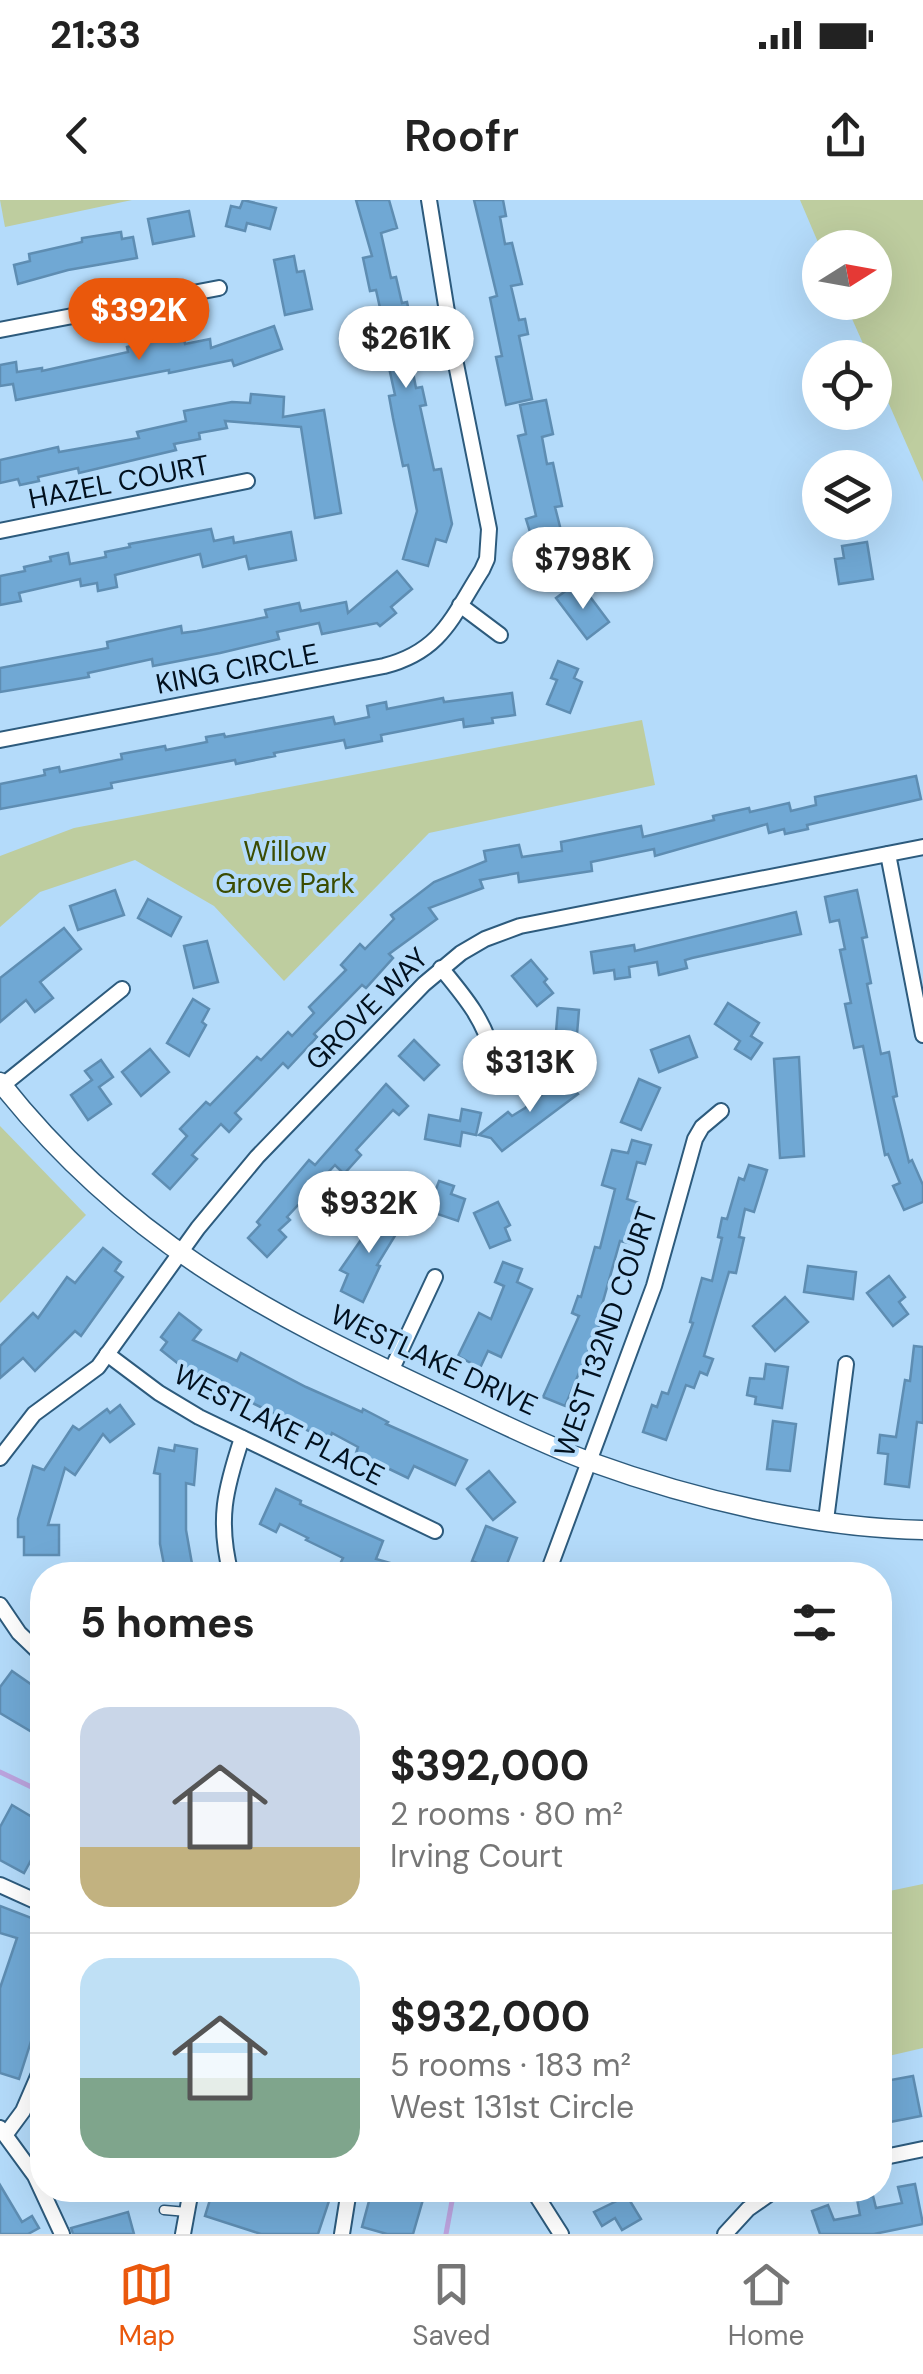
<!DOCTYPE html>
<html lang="en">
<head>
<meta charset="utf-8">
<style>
	:root { --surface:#fff; --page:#f6f6f6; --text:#222; --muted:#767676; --line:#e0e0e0; --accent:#ea580c }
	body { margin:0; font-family:"DM Sans",sans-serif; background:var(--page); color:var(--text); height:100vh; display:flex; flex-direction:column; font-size:38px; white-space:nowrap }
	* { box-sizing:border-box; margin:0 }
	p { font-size:32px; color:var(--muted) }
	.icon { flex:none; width:55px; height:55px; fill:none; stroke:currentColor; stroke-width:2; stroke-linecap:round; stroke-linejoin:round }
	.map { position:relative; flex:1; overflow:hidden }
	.side { position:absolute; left:30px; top:1362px; width:862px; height:640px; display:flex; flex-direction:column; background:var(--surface); border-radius:40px; box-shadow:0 10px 40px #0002 }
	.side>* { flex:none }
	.needle { width:65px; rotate:79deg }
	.fabs { position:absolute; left:802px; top:30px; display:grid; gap:20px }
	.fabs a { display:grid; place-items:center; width:90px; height:90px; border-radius:50%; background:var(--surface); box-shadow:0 10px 40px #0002; font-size:50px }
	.price { position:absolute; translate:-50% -85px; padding:0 22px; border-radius:35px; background:#fff; color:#222; font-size:32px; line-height:65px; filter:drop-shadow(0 2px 5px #0008) }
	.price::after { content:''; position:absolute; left:50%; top:60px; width:30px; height:22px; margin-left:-15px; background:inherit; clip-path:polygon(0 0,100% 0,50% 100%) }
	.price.on { background:var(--accent); color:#fff }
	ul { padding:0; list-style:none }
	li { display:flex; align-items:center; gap:30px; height:250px; padding:0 50px }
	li+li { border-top:2px solid var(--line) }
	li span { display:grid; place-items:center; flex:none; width:280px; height:200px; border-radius:30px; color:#555 }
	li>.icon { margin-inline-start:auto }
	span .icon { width:120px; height:120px; fill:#fffc; stroke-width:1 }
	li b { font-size:42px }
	h2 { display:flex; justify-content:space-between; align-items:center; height:120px; padding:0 50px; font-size:42px }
	.status { display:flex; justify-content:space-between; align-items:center; height:70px; padding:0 50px; background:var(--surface); direction:ltr }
	.status svg { height:28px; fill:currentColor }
	header { display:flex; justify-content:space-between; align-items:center; height:130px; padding:0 50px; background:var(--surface); font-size:45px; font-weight:600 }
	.tab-bar { display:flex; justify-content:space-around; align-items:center; height:140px; border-top:2px solid var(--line); background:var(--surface); font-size:28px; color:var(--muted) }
	.tab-bar a { display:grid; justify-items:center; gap:5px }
	.tab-bar .on { color:var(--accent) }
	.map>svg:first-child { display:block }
</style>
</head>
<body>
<div class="status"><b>21:33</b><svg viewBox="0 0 49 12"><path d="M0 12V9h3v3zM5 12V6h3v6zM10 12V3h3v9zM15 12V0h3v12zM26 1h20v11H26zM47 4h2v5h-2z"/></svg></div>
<header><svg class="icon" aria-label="back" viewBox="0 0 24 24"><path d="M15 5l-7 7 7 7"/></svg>Roofr<svg class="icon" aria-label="share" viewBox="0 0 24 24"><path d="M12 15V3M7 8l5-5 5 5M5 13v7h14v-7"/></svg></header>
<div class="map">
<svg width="923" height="2034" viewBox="0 0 923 2034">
	<rect width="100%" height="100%" fill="#b4dbfa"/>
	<g fill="#becd9f">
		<path d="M0 0H132L5 27Z"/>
		<path d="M800 0H923V282L875 172V158L869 157 845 103 875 102V48L820 47Z"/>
		<path d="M642 520 655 585 429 633 284 781 214 706 135 660 40 692 0 727V656L74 628Z"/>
		<path d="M0 926 86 1015 0 1103Z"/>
		<path d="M923 1684V1848L880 1858V1693Z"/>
	</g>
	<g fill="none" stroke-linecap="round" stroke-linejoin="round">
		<g stroke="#bca4df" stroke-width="5">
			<path d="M0 1572 42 1592"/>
			<path d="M446 2034 454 1990"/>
		</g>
	</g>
	<g fill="#70a8d4" stroke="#5e8db2" stroke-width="2.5">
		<path d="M243 0 276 8 270 29 247 23 245 31 226 26 231 6 240 8Z"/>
		<path d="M356 0H389L397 28 381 33 391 78 396 77 402 103 407 102 417 150 409 152 416 188 422 187 426 205 420 206 434 270 441 269 452 324 446 342 436 339 428 366 403 359 417 311 408 265 403 266 393 218 389 196 395 195 388 163 392 162 376 90 370 91 363 58 372 56Z"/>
		<path d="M474 0H503L506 16 500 17 505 44 512 43 522 84 511 86 519 120 525 119 528 134 519 136 532 199 506 205 496 157 502 156 490 98 497 96Z"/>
		<path d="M189 11 194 36 153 44 148 19Z"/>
		<path d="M121 32 122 39 133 37 137 58 68 70 18 84 14 65 30 61 29 54 82 42V38Z"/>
		<path d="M294 56 297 72 304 71 312 109 285 115 274 60Z"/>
		<path d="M274 126 282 149 234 166 232 160 169 173V170L16 200 13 184 0 186V165L16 162 17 172 42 168V171L128 152 127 147 183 134 185 144 210 139 211 148Z"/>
		<path d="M251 194 284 197 283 217 324 210 341 313 315 318 301 227 225 221 227 228 199 233 200 239 174 244 176 250 79 273 78 268 38 277 39 281 20 285 18 279 0 283V260L58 247 59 252 139 238 137 232 186 221 184 211 232 202 250 203Z"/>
		<path d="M546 200 553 234 542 237 547 264 553 263 562 306 555 307 567 354 543 360 536 334 531 335 526 319 536 316 518 236 526 234 520 205Z"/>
		<path d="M211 329 214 341 233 337 234 343 291 332 296 360 249 369 246 356 203 367 200 354 115 375 117 387 98 391 97 383 81 386 80 379 19 393 21 401 0 405V376L25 371 24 367 51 361 50 357 68 353 70 364 106 357 105 352 130 347 129 344Z"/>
		<path d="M867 342 873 379 839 384 835 359 844 358 842 346Z"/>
		<path d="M397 371 412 389 391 407 396 413 380 426 377 423 322 434 319 423 277 432 279 439 220 453 153 466 152 459 88 473 89 477 0 492V468L108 448 107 442 139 435 181 426 182 433 197 431 267 417 265 410 299 403 301 411 346 402 348 413Z"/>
		<path d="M571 387 581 399 588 394 609 422 587 439 556 398Z"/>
		<path d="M558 461 578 469 574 478 582 482 570 513 547 504 557 480 551 478Z"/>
		<path d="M512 493 515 515 492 518 493 523 464 527 463 519 381 535 382 541 346 548 344 540 274 553 275 556 236 564 235 560 111 583 112 588 0 609V584L45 575 44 570 59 567 60 572 122 559 121 554 165 546 166 550 207 542 206 537 224 534 225 537 333 517 335 524 369 517 367 506 386 502 387 509 443 498 444 502Z"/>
		<path d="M916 576 921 599 807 625 808 629 785 634 784 629 769 633 767 624 655 656 654 649 591 662 592 671 519 682 518 673 480 680 483 688 429 708 437 719 389 754 393 758 366 788 362 785 314 834 317 837 288 868 283 863 235 913 241 919 229 932 221 924 192 955 197 959 170 989 153 974 187 936 180 929 206 902 210 905 257 857 261 860 288 832 292 836 314 813 309 807 346 770 341 765 360 744 365 749 394 719 391 715 434 682 486 661 484 651 519 645 522 657 562 651 561 642 641 626 643 637 714 620 713 616 749 608 750 612 789 603 791 611 816 605 815 597Z"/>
		<path d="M115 690 124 715 78 730 70 706Z"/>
		<path d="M857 690 867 737 862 738 871 783 867 784 881 854 889 852 897 896 893 897 909 962 912 960 923 985V1002L904 1010 893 986 900 983 888 954 885 955 863 846 854 848 845 804 851 803 840 750 845 749 839 720 830 722 825 697Z"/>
		<path d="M148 699 181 717 171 736 138 718Z"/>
		<path d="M796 712 801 734 692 758 685 760 687 768 659 775 657 762 629 767 630 777 615 779 614 770 594 773 591 752 634 745 635 751Z"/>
		<path d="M64 728 81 749 40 782 53 798 35 812 26 800 0 822V778Z"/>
		<path d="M207 741 218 782 194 788 184 746Z"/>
		<path d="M531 760 547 779 544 782 553 793 537 806 512 776Z"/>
		<path d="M193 799 209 809 202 822 206 825 189 856 167 843Z"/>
		<path d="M728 803 759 823 751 836 762 843 751 859 735 849 740 841 715 824Z"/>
		<path d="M558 808 579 810 575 858 554 856Z"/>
		<path d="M689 836 697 857 659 872 651 850Z"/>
		<path d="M414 840 439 865 424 880 399 856Z"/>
		<path d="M150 849 169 872 141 896 122 872Z"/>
		<path d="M799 857 804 956 780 958 774 859Z"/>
		<path d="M101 860 113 877 99 887 111 904 88 920 71 895 92 880 85 871Z"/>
		<path d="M564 877 578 894 502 951 491 938 479 935 508 912 512 916 525 908Z"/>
		<path d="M639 879 660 888 641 930 621 922Z"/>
		<path d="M386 884 408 906 399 915 393 910 356 950 361 955 344 974 335 965 287 1017 290 1020 279 1030 286 1037 267 1057 248 1038 260 1025 257 1022 309 960 315 965Z"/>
		<path d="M462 909 481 913 476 935 462 932 460 946 425 939 429 915 460 921Z"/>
		<path d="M632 940 651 945 645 964 637 962 627 999 639 1003 629 1043 620 1041 602 1105 607 1107 565 1206 543 1197 579 1116 572 1113 578 1096 581 1097 595 1047 600 1048 615 989 602 985 612 950 628 953Z"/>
		<path d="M749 965 767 970 754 1012 745 1009 739 1037 744 1038 736 1073 729 1072 704 1156 713 1159 707 1175 700 1172 694 1188 686 1185 666 1240 643 1232 652 1205 657 1207 662 1192 668 1194 693 1123 690 1122 702 1078 712 1081 722 1038 718 1037 722 1018 727 1019 739 978 744 980Z"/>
		<path d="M439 981 454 986 451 994 465 999 458 1021 414 1006 422 983 436 989Z"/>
		<path d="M498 1002 510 1025 505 1028 510 1040 490 1048 474 1013Z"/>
		<path d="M387 1011 404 1021 377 1065 380 1066 363 1102 341 1091 348 1074 340 1070 374 1021 379 1025Z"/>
		<path d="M103 1048 121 1062 115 1071 123 1077 81 1136 75 1131 35 1171 23 1158 0 1178V1146L33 1113 38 1118 67 1077 75 1083Z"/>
		<path d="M503 1062 522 1069 517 1082 532 1089 501 1157 488 1151 480 1168 458 1156 479 1113 491 1119 504 1086 495 1082Z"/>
		<path d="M808 1066 856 1072 853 1099 804 1092Z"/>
		<path d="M889 1076 905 1097 899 1102 908 1114 893 1126 867 1093Z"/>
		<path d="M785 1097 808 1122 775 1151 753 1126Z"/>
		<path d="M179 1113 201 1130 193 1140 237 1161 241 1153 306 1187 362 1212 363 1209 388 1222 386 1224 467 1260 455 1285 414 1266 408 1278 356 1253 358 1247 332 1233 329 1241 186 1170 161 1150 167 1142 161 1137Z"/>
		<path d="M914 1146 923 1147V1223L917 1222 909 1287 885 1284 888 1254 878 1253 880 1235 896 1237 905 1180 910 1181Z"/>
		<path d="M766 1164 788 1167 782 1208 755 1204 756 1197 747 1195 750 1178 764 1179Z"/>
		<path d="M120 1205 134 1224 110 1242 103 1234 75 1275 65 1268 48 1325H59V1355H24V1337H18V1319L33 1266 44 1270 73 1226 79 1230 107 1209 110 1213Z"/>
		<path d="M773 1221 796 1224 790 1271 767 1269Z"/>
		<path d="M175 1245 197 1249 194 1285 186 1283V1330L194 1375H166L160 1344V1274L154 1273 159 1248 174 1251Z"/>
		<path d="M489 1271 515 1302 493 1320 467 1289Z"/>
		<path d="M276 1289 301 1301 300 1304 383 1341 376 1359 418 1371V1375H361L339 1366 343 1358 306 1340 308 1338 280 1324 276 1332 260 1324Z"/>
		<path d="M486 1326 517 1338 503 1374 472 1361Z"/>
		<path d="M12 1471 42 1492V1538L0 1513V1487Z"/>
		<path d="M12 1605 42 1623V1640L24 1673 0 1660V1627Z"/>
		<path d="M0 1706 42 1722V1807L19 1879 0 1873V1788L17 1738 0 1733Z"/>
		<path d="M913 1876 921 1916 885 1923 880 1882Z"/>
		<path d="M915 1984 923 2024 874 2034H820L812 2011 828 2005 834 2020 860 2015 857 1999 873 1996 876 2008 902 2003 898 1987Z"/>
		<path d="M0 1985 22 2022 32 2016 39 2028 28 2034H0Z"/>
		<path d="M213 1990H323L332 1992 318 2034H261L205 2016Z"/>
		<path d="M372 1990H404L424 1996 413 2034H387L362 2027Z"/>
		<path d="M627 1996 641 2019 622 2030 615 2018 602 2026 594 2012Z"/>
		<path d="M128 2012 134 2034H73L71 2028Z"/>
	</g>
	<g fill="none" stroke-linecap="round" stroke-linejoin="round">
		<g stroke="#2d5b7d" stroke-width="11">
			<path id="service" d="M164 2010 187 2012"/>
		</g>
		<g stroke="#2d5b7d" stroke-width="18">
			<g id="minor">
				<path d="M0 130 219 88"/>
				<path d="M0 331 247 281"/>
				<path d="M460 405 500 435"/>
				<path d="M0 540 384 466C442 451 452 417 482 370L487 359 489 329 453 149 429 0"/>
				<path d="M888 654 923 835"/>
				<path d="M441 768C464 796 484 819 493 855"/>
				<path d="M3 885 122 789"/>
				<path d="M107 1154 159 1193 199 1217 435 1331"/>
				<path d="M391 1171 435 1077"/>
				<path d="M0 1258 34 1214 98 1167 198 1028 257 957 424 784 461 753 485 739 520 726 923 647"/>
				<path d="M826 1320 846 1164"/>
				<path d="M231 1375C217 1320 225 1290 242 1238"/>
				<path d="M547 1375 654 1086 695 939 702 927 721 911"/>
				<path d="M0 1405 19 1433 42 1455"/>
				<path d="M0 1685 42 1704"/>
				<path d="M0 1928 35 1976 62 2034"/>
				<path d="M6 1934 23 1911 42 1867"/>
				<path d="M880 1958 923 1949"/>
				<path d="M533 1990 561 2034"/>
				<path d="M183 2034 191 1990"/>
				<path d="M342 2034 349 1990"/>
				<path d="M725 2034 748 2009 775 1990"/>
			</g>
		</g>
		<g stroke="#2d5b7d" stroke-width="21">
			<path id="tertiary" d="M0 882C124 1039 262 1111 439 1194 489 1217 539 1243 591 1262 693 1299 814 1328 923 1330"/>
		</g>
		<use href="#service" stroke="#fff" stroke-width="8"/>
		<use href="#minor" stroke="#fff" stroke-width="14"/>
		<use href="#tertiary" stroke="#fff" stroke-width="18"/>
	</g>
	<g text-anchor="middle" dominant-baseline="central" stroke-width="8" stroke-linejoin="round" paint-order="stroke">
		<g font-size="28" fill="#01101e" stroke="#b4dbfa">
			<text transform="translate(119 282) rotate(-11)">HAZEL COURT</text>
			<text transform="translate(237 469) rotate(-11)">KING CIRCLE</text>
			<text transform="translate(367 809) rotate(-45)">GROVE WAY</text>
			<text transform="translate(606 1132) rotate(-71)">WEST 132ND COURT</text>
			<text transform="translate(434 1160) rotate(25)">WESTLAKE DRIVE</text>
			<text transform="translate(279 1225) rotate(27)">WESTLAKE PLACE</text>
		</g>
		<g font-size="28" fill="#3b4c02" stroke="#b4dbfa">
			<text x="285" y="651">Willow<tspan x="285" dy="32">Grove Park</tspan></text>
		</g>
	</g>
</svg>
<div class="fabs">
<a><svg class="needle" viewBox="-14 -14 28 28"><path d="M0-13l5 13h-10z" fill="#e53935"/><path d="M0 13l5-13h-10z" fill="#767676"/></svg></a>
<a><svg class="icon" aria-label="locate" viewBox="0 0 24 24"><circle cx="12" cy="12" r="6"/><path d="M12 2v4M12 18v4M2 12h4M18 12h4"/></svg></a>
<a><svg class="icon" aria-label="layers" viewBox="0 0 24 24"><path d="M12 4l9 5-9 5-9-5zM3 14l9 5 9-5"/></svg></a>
</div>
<b class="price on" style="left:139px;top:163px">$392K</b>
<b class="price" style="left:406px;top:191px">$261K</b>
<b class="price" style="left:583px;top:412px">$798K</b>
<b class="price" style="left:530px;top:915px">$313K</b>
<b class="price" style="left:369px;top:1056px">$932K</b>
<section class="side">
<h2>5 homes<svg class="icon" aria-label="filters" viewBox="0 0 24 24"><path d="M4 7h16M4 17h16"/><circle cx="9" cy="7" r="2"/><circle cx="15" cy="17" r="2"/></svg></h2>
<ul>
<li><span style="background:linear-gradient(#c9d6e8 70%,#c2b280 0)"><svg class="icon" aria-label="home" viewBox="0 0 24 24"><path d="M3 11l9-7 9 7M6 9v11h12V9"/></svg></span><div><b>$392,000</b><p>2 rooms · 80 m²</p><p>Irving Court</p></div></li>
<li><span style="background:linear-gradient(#bfe0f5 60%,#7fa58c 0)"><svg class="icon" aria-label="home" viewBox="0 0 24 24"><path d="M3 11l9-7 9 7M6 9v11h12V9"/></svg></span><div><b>$932,000</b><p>5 rooms · 183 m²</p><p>West 131st Circle</p></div></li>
</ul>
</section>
</div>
<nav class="tab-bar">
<a class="on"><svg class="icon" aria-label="map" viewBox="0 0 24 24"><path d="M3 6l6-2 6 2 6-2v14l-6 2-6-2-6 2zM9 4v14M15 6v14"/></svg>Map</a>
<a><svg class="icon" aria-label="saved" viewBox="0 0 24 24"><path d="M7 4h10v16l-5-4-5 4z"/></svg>Saved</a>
<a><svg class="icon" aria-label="home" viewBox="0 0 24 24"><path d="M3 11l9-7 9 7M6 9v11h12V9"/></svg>Home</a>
</nav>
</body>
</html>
